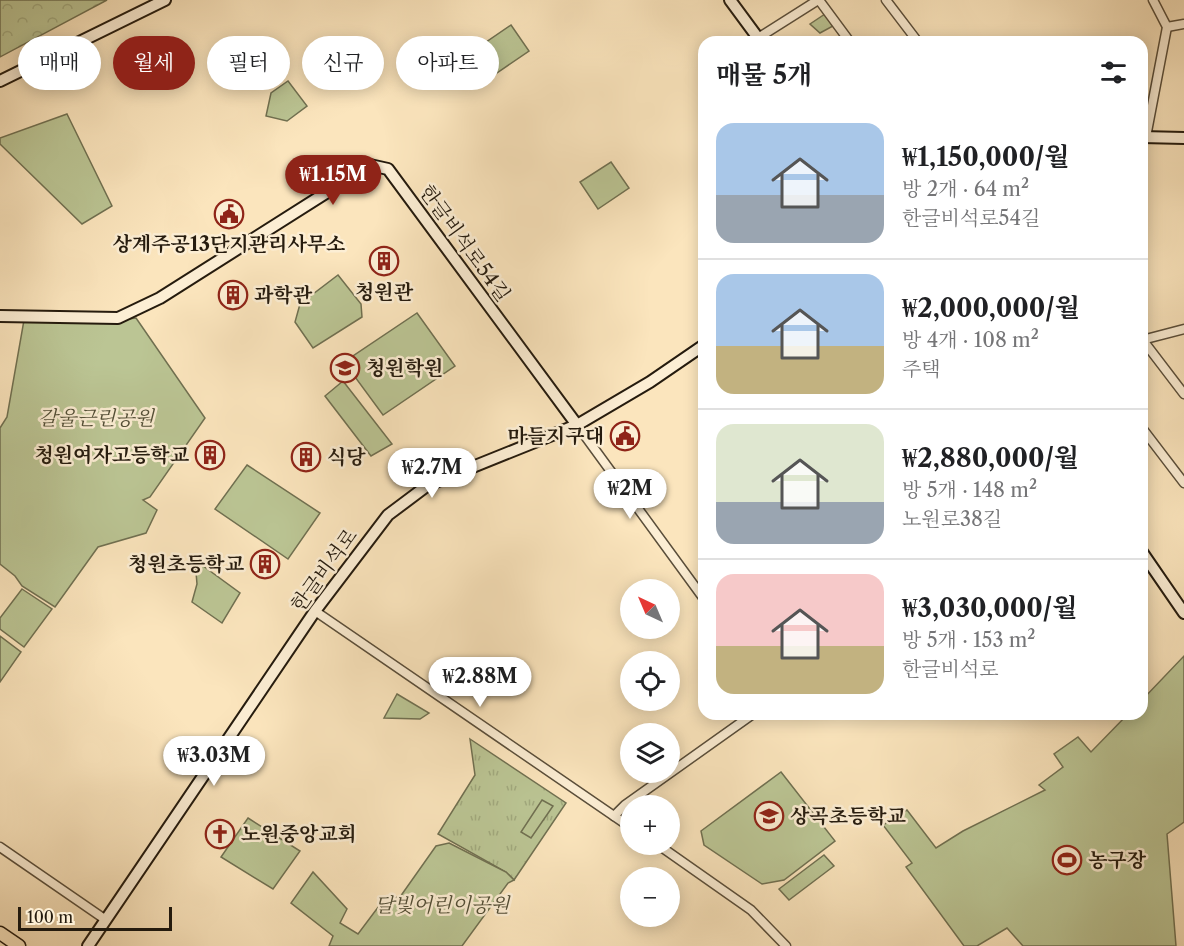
<!DOCTYPE html>
<html lang="ko">
<head>
<meta charset="utf-8">
<style>
	:root { --surface:#fff; --page:#f6f6f6; --text:#202124; --muted:#757577; --line:#e0e0e0; --accent:#8f2418 }
	body { margin:0; font-family:"Libre Caslon Text","Noto Serif KR",serif; background:var(--page); color:var(--text); height:100vh; display:flex; flex-direction:column; font-size:22px; white-space:nowrap }
	* { box-sizing:border-box; margin:0 }
	p { font-size:20px; color:var(--muted) }
	.icon { flex:none; width:33px; height:33px; fill:none; stroke:currentColor; stroke-width:2; stroke-linecap:round; stroke-linejoin:round }
	.map { position:relative; flex:1; overflow:hidden }
	.side { position:absolute; left:698px; top:36px; width:450px; height:684px; display:flex; flex-direction:column; background:var(--surface); border-radius:18px; box-shadow:0 3px 15px #0003 }
	.side>* { flex:none }
	.guide { position:absolute; left:18px; top:36px; width:570px; height:54px; display:flex; gap:12px }
	.needle { width:39px; rotate:316deg }
	.controls { position:absolute; left:620px; top:579px; display:grid; gap:12px }
	.controls a { display:grid; place-items:center; width:60px; height:60px; border-radius:50%; background:var(--surface); box-shadow:0 3px 15px #0003; font-size:30px }
	.scale { position:absolute; left:18px; bottom:15px; width:154px; box-sizing:border-box; padding-left:6px; border:3px solid #251b0e; border-top:0; font-size:16px; line-height:21px; white-space:nowrap; color:#251b0e; -webkit-text-stroke:4px #fceed4; paint-order:stroke }
	.price { position:absolute; translate:-50% -51px; padding:0 14px; border-radius:21px; background:#fff; color:#222; font-size:20px; line-height:39px; filter:drop-shadow(0 2px 3px #0008) }
	.price::after { content:''; position:absolute; left:50%; top:36px; width:18px; height:14px; margin-left:-9px; background:inherit; clip-path:polygon(0 0,100% 0,50% 100%) }
	.price.active { background:var(--accent); color:#fff }
	ul { padding:0; list-style:none }
	li { display:flex; align-items:center; gap:18px; height:150px; padding:0 18px }
	li+li { border-top:2px solid var(--line) }
	li span { display:grid; place-items:center; flex:none; width:168px; height:120px; border-radius:18px; color:#555 }
	li>.icon { margin-inline-start:auto }
	span .icon { width:72px; height:72px; fill:#fffc; stroke-width:1 }
	li b { font-size:26px }
	h2 { display:flex; justify-content:space-between; align-items:center; height:72px; padding:0 18px; font-size:26px }
	.chip { padding:0 21px; border-radius:27px; background:var(--surface); box-shadow:0 3px 15px #0003; font-size:21px; line-height:54px }
	.chip.active { background:var(--accent); color:#fff }
	.map>svg:first-child { display:block }
</style>
</head>
<body>
<div class="map">
<svg width="1184" height="946" viewBox="0 0 1184 946">
	<defs>
		<pattern id="grass-tufts" width="24" height="20" patternUnits="userSpaceOnUse" patternTransform="scale(1.5)"><rect width="24" height="20" fill="#bbc594"/><path d="M3 7l-1-3M5 7V3M7 7l1-3M15 17l-1-3M17 17v-4M19 17l1-3" fill="none" stroke="#a1a97e"/></pattern>
		<pattern id="forest-crowns" width="20" height="18" patternUnits="userSpaceOnUse" patternTransform="scale(1.5)"><rect width="20" height="18" fill="#bbc594"/><path d="M2 6a3 3 0 1 1 6 0M12 15a3 3 0 1 1 6 0" fill="none" stroke="#a1a97e"/></pattern>
	</defs>
	<rect width="100%" height="100%" fill="#fbe5bd"/>
	<filter id="stains"><feTurbulence type="fractalNoise" baseFrequency=".00333" numOctaves="4"/><feColorMatrix values="0 0 0 0 .2 0 0 0 0 .09 0 0 0 0 .02 0 0 0 .5 -.17"/></filter>
	<radialGradient id="worn" r=".72"><stop offset=".6" stop-color="#630" stop-opacity="0"/><stop offset="1" stop-color="#630" stop-opacity=".3"/></radialGradient>
	<path fill="url(#grass-tufts)" stroke="#707051" stroke-width="1.5" d="M470 739 566 803 514 880 506 872 438 834 475 775Z"/>
	<path fill="url(#forest-crowns)" stroke="#707051" stroke-width="1.5" d="M0 0H107L0 57Z"/>
	<g fill="#bbc594" stroke="#707051" stroke-width="1.5">
		<path d="M825 14 833 26 820 33 810 24Z"/>
		<path d="M511 25 529 51 494 75 476 49Z"/>
		<path d="M288 81 307 106 287 121 266 116 271 93Z"/>
		<path d="M67 114 112 206 82 224 0 144V138Z"/>
		<path d="M611 162 629 188 598 209 580 182Z"/>
		<path d="M338 275 361 304 362 317 313 348 295 322 300 304Z"/>
		<path d="M417 313 455 366 383 415 344 362Z"/>
		<path d="M136 318 205 418 150 497 143 500 157 510 146 533 98 547 55 607 22 586 15 576 0 564V428L7 417 24 320 105 322Z"/>
		<path d="M343 381 392 444 371 456 325 396Z"/>
		<path d="M247 465 320 513 288 559 215 509Z"/>
		<path d="M195 560 240 593 222 623 192 602 197 584Z"/>
		<path d="M22 589 52 609 24 647 0 629V618Z"/>
		<path d="M0 636 21 652 0 682Z"/>
		<path d="M1184 656V822L1167 834 1176 946H1023L1007 928 977 946H964L906 867 912 863 883 825 907 810 936 848 963 831 1045 790 1039 785 1063 767 1054 754 1078 737 1091 752 1128 714H1142V700Z"/>
		<path d="M397 694 429 713 420 719 384 718Z"/>
		<path d="M781 772 835 841 784 880 762 884 704 845 701 831Z"/>
		<path d="M542 800 553 806 531 838 521 832Z"/>
		<path d="M248 818 300 851 273 889 221 857Z"/>
		<path d="M449 843 506 872 514 880 508 883 462 946H329L333 936 291 903 313 872 347 909 340 923 358 934 385 898 400 897 436 846Z"/>
		<path d="M824 855 834 866 789 900 779 889Z"/>
	</g>
	<g fill="none" stroke-linecap="round" stroke-linejoin="round">
		<g stroke="#5a4e3a" stroke-width="11">
			<g id="street">
				<path d="M819 0 850 42"/>
				<path d="M886 0 918 42"/>
				<path d="M1167 27 1184 24"/>
				<path d="M758 38 818 0"/>
				<path d="M1146 137 1167 27 1153 0"/>
				<path d="M1142 339 1184 394"/>
				<path d="M1142 340 1184 329"/>
				<path d="M577 425 704 599"/>
				<path d="M1142 428 1184 483"/>
				<path d="M315 611 630 827"/>
				<path d="M614 816 625 805 753 714"/>
				<path d="M657 844 751 910 786 946"/>
				<path d="M0 847 106 920"/>
			</g>
		</g>
		<g stroke="#251b0e" stroke-width="14">
			<g id="secondary">
				<path d="M730 0 761 42"/>
				<path d="M0 81 165 0"/>
				<path d="M1142 137 1184 138"/>
				<path d="M0 316 118 318 160 298 370 165 388 169 577 425"/>
				<path d="M1142 552 1184 613"/>
				<path d="M88 946 315 611 388 515 428 485 577 425 650 382 704 345"/>
			</g>
		</g>
		<g stroke="#251b0e" stroke-width="15">
			<path id="primary" d="M0 933 19 946"/>
		</g>
		<use href="#street" stroke="#fceed4" stroke-width="8"/>
		<use href="#secondary" stroke="#fceed4" stroke-width="10"/>
		<use href="#primary" stroke="#fbe5bd" stroke-width="12"/>
	</g>
	<defs>
		<g id="civic-ring" transform="scale(1.5)"><circle r="9.5" fill="#fceed4" stroke="#8f2418" stroke-width="1.5"/><path d="M-.6-6.5H3V-4.5H.6V-3L4-1V1h2V6H-6V1h2V-1L-.6-3ZM-1.2 2.5V6h2.4V2.5Z" fill="#8f2418"/></g>
		<g id="building-ring" transform="scale(1.5)"><circle r="9.5" fill="#fceed4" stroke="#8f2418" stroke-width="1.5"/><path d="M-4-6H4V6H1V3H-1V6H-4ZM-2.5-4.3h1.7v1.8h-1.7ZM.8-4.3h1.7v1.8H.8ZM-2.5-1h1.7V.8h-1.7ZM.8-1h1.7V.8H.8Z" fill="#8f2418"/></g>
		<g id="school-ring" transform="scale(1.5)"><circle r="9.5" fill="#fceed4" stroke="#8f2418" stroke-width="1.5"/><path d="M0-5L7-2L0 1L-7-2ZM-4 1L0 2.5L4 1V4Q0 6-4 4Z" fill="#8f2418"/></g>
		<g id="church-ring" transform="scale(1.5)"><circle r="9.5" fill="#fceed4" stroke="#8f2418" stroke-width="1.5"/><path d="M-1.2-6h2.4v3.5h3.3v2.4h-3.3V6h-2.4V-.1h-3.3v-2.4h3.3Z" fill="#8f2418"/></g>
		<g id="stadium-ring" transform="scale(1.5)"><circle r="9.5" fill="#fceed4" stroke="#8f2418" stroke-width="1.5"/><path d="M0-5a6.5 5 0 1 0 0 10a6.5 5 0 1 0 0-10ZM-3.5-1.8h7v3.6h-7Z" fill="#8f2418"/></g>
	</defs>
	<g fill-rule="evenodd">
		<use href="#civic-ring" x="229" y="214"/>
		<use href="#building-ring" x="384" y="261"/>
		<use href="#building-ring" x="233" y="295"/>
		<use href="#school-ring" x="345" y="368"/>
		<use href="#civic-ring" x="625" y="436"/>
		<use href="#building-ring" x="210" y="455"/>
		<use href="#building-ring" x="306" y="457"/>
		<use href="#building-ring" x="265" y="564"/>
		<use href="#school-ring" x="769" y="816"/>
		<use href="#church-ring" x="220" y="834"/>
		<use href="#stadium-ring" x="1067" y="860"/>
	</g>
	<g text-anchor="middle" dominant-baseline="central" stroke-width="5" stroke-linejoin="round" paint-order="stroke">
		<g font-size="20" fill="#251b0e" stroke="#fceed4">
			<text transform="translate(465 243) rotate(54)">한글비석로54길</text>
			<text transform="translate(324 570) rotate(-54)">한글비석로</text>
		</g>
		<g font-size="20" font-weight="bold" fill="#251b0e" stroke="#fceed4" text-anchor="start">
			<text x="229" y="244" text-anchor="middle">상계주공13단지관리사무소</text>
			<text x="384" y="292" text-anchor="middle">청원관</text>
			<text x="254" y="295">과학관</text>
			<text x="366" y="368">청원학원</text>
			<text x="604" y="436" text-anchor="end">마들지구대</text>
			<text x="189" y="455" text-anchor="end">청원여자고등학교</text>
			<text x="327" y="457">식당</text>
			<text x="244" y="564" text-anchor="end">청원초등학교</text>
			<text x="790" y="816">상곡초등학교</text>
			<text x="241" y="834">노원중앙교회</text>
			<text x="1088" y="860">농구장</text>
		</g>
		<g font-size="20" font-style="italic" fill="#524e36" stroke="#fceed4">
			<text x="96" y="418">갈울근린공원</text>
			<text x="442" y="905">달빛어린이공원</text>
		</g>
	</g>
	<rect width="100%" height="100%" filter="url(#stains)"/>
	<rect width="100%" height="100%" fill="url(#worn)"/>
</svg>
<div class="controls">
<a><svg class="needle" viewBox="-14 -14 28 28"><path d="M0-13l5 13h-10z" fill="#e53935"/><path d="M0 13l5-13h-10z" fill="#757577"/></svg></a>
<a><svg class="icon" aria-label="locate" viewBox="0 0 24 24"><circle cx="12" cy="12" r="6"/><path d="M12 2v4M12 18v4M2 12h4M18 12h4"/></svg></a>
<a><svg class="icon" aria-label="layers" viewBox="0 0 24 24"><path d="M12 4l9 5-9 5-9-5zM3 14l9 5 9-5"/></svg></a>
<a>+</a>
<a>−</a>
</div>
<div class="scale">100 m</div>
<b class="price active" style="left:333px;top:206px">₩1.15M</b>
<b class="price" style="left:432px;top:499px">₩2.7M</b>
<b class="price" style="left:630px;top:520px">₩2M</b>
<b class="price" style="left:480px;top:708px">₩2.88M</b>
<b class="price" style="left:214px;top:787px">₩3.03M</b>
<div class="guide">
<a class="chip">매매</a>
<a class="chip active">월세</a>
<a class="chip">필터</a>
<a class="chip">신규</a>
<a class="chip">아파트</a>
</div>
<section class="side">
<h2>매물 5개<svg class="icon" aria-label="filters" viewBox="0 0 24 24"><path d="M4 7h16M4 17h16"/><circle cx="9" cy="7" r="2"/><circle cx="15" cy="17" r="2"/></svg></h2>
<ul>
<li><span style="background:linear-gradient(#a9c7e8 60%,#9aa5b1 0)"><svg class="icon" aria-label="home" viewBox="0 0 24 24"><path d="M3 11l9-7 9 7M6 9v11h12V9"/></svg></span><div><b>₩1,150,000/월</b><p>방 2개 · 64 m²</p><p>한글비석로54길</p></div></li>
<li><span style="background:linear-gradient(#a9c7e8 60%,#c2b280 0)"><svg class="icon" aria-label="home" viewBox="0 0 24 24"><path d="M3 11l9-7 9 7M6 9v11h12V9"/></svg></span><div><b>₩2,000,000/월</b><p>방 4개 · 108 m²</p><p>주택</p></div></li>
<li><span style="background:linear-gradient(#dfe7d0 65%,#9aa5b1 0)"><svg class="icon" aria-label="home" viewBox="0 0 24 24"><path d="M3 11l9-7 9 7M6 9v11h12V9"/></svg></span><div><b>₩2,880,000/월</b><p>방 5개 · 148 m²</p><p>노원로38길</p></div></li>
<li><span style="background:linear-gradient(#f6c9c9 60%,#c2b280 0)"><svg class="icon" aria-label="home" viewBox="0 0 24 24"><path d="M3 11l9-7 9 7M6 9v11h12V9"/></svg></span><div><b>₩3,030,000/월</b><p>방 5개 · 153 m²</p><p>한글비석로</p></div></li>
</ul>
</section>
</div>
</body>
</html>
